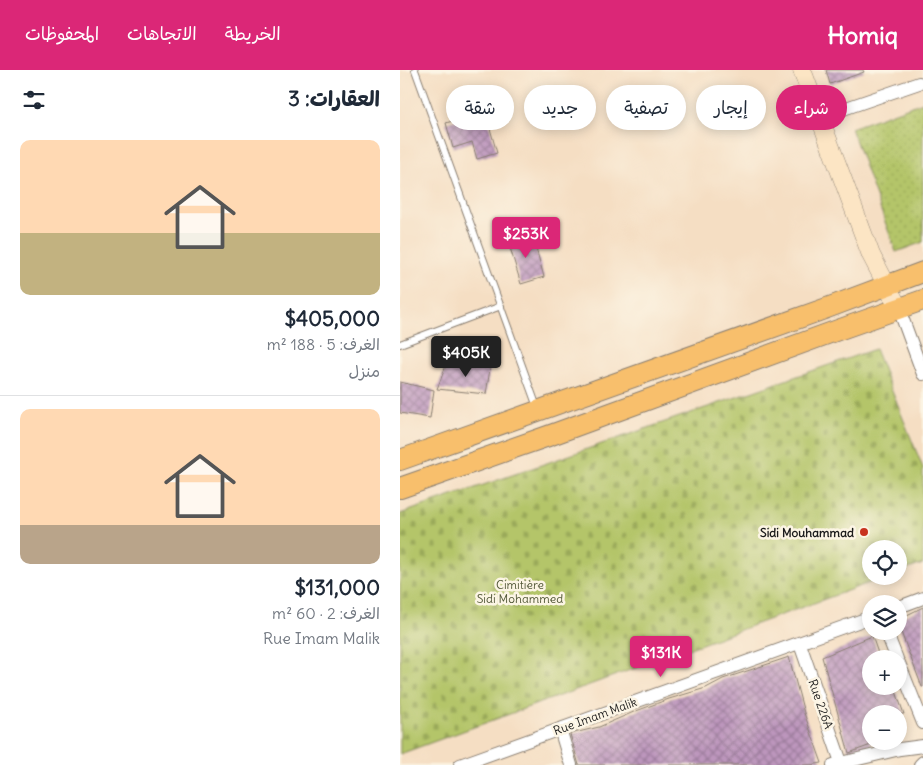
<!DOCTYPE html>
<html lang="ar">
<head>
<meta charset="utf-8">
<style>
	:root { --surface:#fff; --page:#f2f2f3; --text:#1f2937; --muted:#747a83; --line:#e0e1e3; --accent:#db2777 }
	body { margin:0; font-family:Delius,"Playpen Sans Arabic",sans-serif; background:var(--page); color:var(--text); direction:rtl; height:100vh; display:flex; flex-direction:column; font-size:19px; white-space:nowrap }
	* { box-sizing:border-box; margin:0 }
	p { font-size:16px; color:var(--muted) }
	.icon { flex:none; width:28px; height:28px; fill:none; stroke:currentColor; stroke-width:2; stroke-linecap:round; stroke-linejoin:round }
	.map { position:relative; flex:1; overflow:hidden; direction:ltr }
	.drawer { display:flex; flex-direction:column; background:var(--surface); width:400px }
	.drawer>* { flex:none }
	.hud { position:absolute; left:15px; top:15px; width:432px; height:45px; direction:rtl; display:flex; gap:10px }
	.controls { position:absolute; left:462px; top:470px; display:grid; gap:10px }
	.controls a { display:grid; place-items:center; width:45px; height:45px; border-radius:50%; background:var(--surface); box-shadow:0 2px 12px #0003; font-size:25px }
	.price { position:absolute; translate:-50% -42px; padding:0 11px; border-radius:5px; background:var(--accent); color:#fff; font-size:16px; line-height:32px; filter:drop-shadow(0 1px 2px #0008) }
	.price::after { content:''; position:absolute; left:50%; top:30px; width:15px; height:11px; margin-left:-8px; background:inherit; clip-path:polygon(0 0,100% 0,50% 100%) }
	.price.current { background:#222; color:#fff }
	ul { padding:0; list-style:none }
	li { display:grid; align-content:center; gap:10px; height:265px; padding:0 20px }
	li+li { border-top:1px solid var(--line) }
	li span { display:grid; place-items:center; height:155px; border-radius:10px; color:#555 }
	li>.icon { margin-inline-start:auto }
	span .icon { width:90px; height:90px; fill:#fffc; stroke-width:1 }
	li b { font-size:21px }
	h2 { display:flex; justify-content:space-between; align-items:center; height:60px; padding:0 20px; font-size:21px }
	.pill { padding:0 18px; border-radius:22px; background:var(--surface); box-shadow:0 2px 12px #0003; font-size:18px; line-height:45px }
	.pill.current { background:var(--accent); color:#fff }
	header { display:flex; align-items:center; gap:30px; box-sizing:border-box; height:70px; padding:0 25px; background:var(--accent); color:#fff }
	header strong { font-size:24px }
	nav { display:flex; gap:28px; margin-inline-start:auto; font-size:18px }
	main { display:flex; flex:1; min-height:0 }
	.map>svg:first-child { display:block }
</style>
</head>
<body>
<header>
<strong>Homiq</strong>
<nav><a>الخريطة</a><a>الاتجاهات</a><a>المحفوظات</a></nav>
</header>
<main>
<div class="map">
<svg width="523" height="695" viewBox="0 0 523 695">
	<defs>
		<pattern id="cemetery-stones" width="16" height="16" patternUnits="userSpaceOnUse" patternTransform="scale(1.25)"><rect width="16" height="16" fill="#b4c569"/><path d="M2 7V4a2 2 0 0 1 4 0v3zM10 15v-3a2 2 0 0 1 4 0v3z" fill="#9aa95a"/></pattern>
		<pattern id="park-dots" width="8" height="8" patternUnits="userSpaceOnUse" patternTransform="scale(1.25)"><rect width="8" height="8" fill="#b4c569"/><path d="M2 2h.1M6 6h.1" fill="none" stroke="#9aa95a" stroke-width="1.8" stroke-linecap="round"/></pattern>
		<pattern id="building-cross-hatch" width="8" height="8" patternUnits="userSpaceOnUse" patternTransform="scale(1.25)"><rect width="8" height="8" fill="#bd96bd"/><path d="M0 0l8 8M0 8l8-8" fill="none" stroke="#997a99"/></pattern>
	</defs>
	<rect width="100%" height="100%" fill="#fcf5e5"/>
	<filter id="ink" filterUnits="userSpaceOnUse"><feTurbulence type="fractalNoise" baseFrequency=".02" numOctaves="2"/><feDisplacementMap in="SourceGraphic" scale="10" xChannelSelector="R" yChannelSelector="G"/><feConvolveMatrix kernelMatrix="1 2 1 2 8 2 1 2 1" color-interpolation-filters="sRGB"/></filter>
	<filter id="wash" filterUnits="userSpaceOnUse"><feTurbulence type="fractalNoise" baseFrequency=".0096" numOctaves="4" result="noise"/><feDisplacementMap in="SourceGraphic" scale="20" xChannelSelector="R" yChannelSelector="G"/><feGaussianBlur stdDeviation="1.12" result="paint"/><feColorMatrix in="noise" values="0 0 0 0 0 0 0 0 0 0 0 0 0 0 0 0 0 1.4 0 .05"/><feComposite in="paint" operator="in"/></filter>
	<g filter="url(#wash)">
		<rect width="100%" height="100%" fill="#f5dec3"/>
		<path fill="url(#cemetery-stones)" stroke="#687042" d="M475 279 523 398V494L499 502V479H471V506H488L0 684V444Z"/>
		<path fill="url(#park-dots)" stroke="#687042" d="M523 32V172L496 182 451 58Z"/>
		<g id="blocks">
			<g fill="url(#building-cross-hatch)">
				<path d="M426 0H463L464 2 430 14Z"/>
				<path d="M85 41 97 83 77 89 72 72 53 78 46 53Z"/>
				<path d="M132 164 144 207 121 214 108 171Z"/>
				<path d="M72 290 91 293 86 324 37 319 47 293 69 298Z"/>
				<path d="M0 312 34 320 30 348 0 343Z"/>
				<path d="M523 537V617H522L499 557V549Z"/>
				<path d="M472 566 480 589H471V616H494L504 644H471V675L449 683 422 587Z"/>
				<path d="M389 587 404 643 422 693 410 695H179L170 664 199 657 236 641 269 629 306 618 323 609Z"/>
			</g>
		</g>
	</g>
	<g filter="url(#ink)">
		<use href="#blocks" fill-opacity="0" stroke="#887d70" stroke-width="1"/>
		<g fill="none" stroke-linecap="round" stroke-linejoin="round">
			<g stroke="#887d70" stroke-width="8">
				<g id="service">
					<path d="M15 0 137 337"/>
					<path d="M0 274 101 236"/>
				</g>
			</g>
			<g stroke="#887d70" stroke-width="14">
				<g id="minor">
					<path d="M420 47 519 13"/>
					<path d="M499 239 523 304"/>
					<path d="M499 537 523 528"/>
					<path d="M486 561 497 589"/>
					<path d="M400 574 442 695"/>
					<path d="M499 593 523 653"/>
					<path d="M160 659 171 695"/>
					<path d="M60 695 471 547"/>
					<path d="M433 695 500 679 523 676"/>
					<path d="M520 695 523 692"/>
				</g>
			</g>
			<g stroke="#887d70" stroke-width="19">
				<path id="secondary" d="M402 0 471 185 499 239"/>
			</g>
			<g stroke="#887d70" stroke-width="22">
				<g id="primary">
					<path d="M0 390 427 238 523 202"/>
					<path d="M0 418 151 365 438 260 523 230"/>
				</g>
			</g>
			<use href="#service" stroke="#fff" stroke-width="6"/>
			<use href="#minor" stroke="#fff" stroke-width="12"/>
			<use href="#secondary" stroke="#fce5c4" stroke-width="18"/>
			<use href="#primary" stroke="#f8bf6c" stroke-width="20"/>
		</g>
	</g>
	<circle fill="#c8321e" stroke="#fcf5e5" stroke-width="2" cx="464" cy="462" r="5"/>
	<g text-anchor="middle" dominant-baseline="central" stroke-width="5" stroke-linejoin="round" paint-order="stroke">
		<g font-size="12" font-weight="bold" fill="#1c1c1c" stroke="#fcf5e5" text-anchor="end">
			<text x="454" y="462">Sidi Mouhammad</text>
		</g>
		<g font-size="12" fill="#515737" stroke="#fcf5e5">
			<text x="120" y="514">Cimitière<tspan x="120" dy="14">Sidi Mohammed</tspan></text>
		</g>
		<g font-size="12" fill="#1c1c1c" stroke="#fcf5e5">
			<text transform="translate(421 634) rotate(71)">Rue 226A</text>
			<text transform="translate(195 646) rotate(-20)">Rue Imam Malik</text>
		</g>
	</g>
</svg>
<div class="controls">
<a><svg class="icon" aria-label="locate" viewBox="0 0 24 24"><circle cx="12" cy="12" r="6"/><path d="M12 2v4M12 18v4M2 12h4M18 12h4"/></svg></a>
<a><svg class="icon" aria-label="layers" viewBox="0 0 24 24"><path d="M12 4l9 5-9 5-9-5zM3 14l9 5 9-5"/></svg></a>
<a>+</a>
<a>−</a>
</div>
<b class="price" style="left:126px;top:189px">$253K</b>
<b class="price current" style="left:66px;top:308px">$405K</b>
<b class="price" style="left:261px;top:608px">$131K</b>
<div class="hud">
<a class="pill current">شراء</a>
<a class="pill">إيجار</a>
<a class="pill">تصفية</a>
<a class="pill">جديد</a>
<a class="pill">شقة</a>
</div>
</div>
<section class="drawer">
<h2>العقارات: 3<svg class="icon" aria-label="filters" viewBox="0 0 24 24"><path d="M4 7h16M4 17h16"/><circle cx="9" cy="7" r="2"/><circle cx="15" cy="17" r="2"/></svg></h2>
<ul>
<li><span style="background:linear-gradient(#ffd9b3 60%,#c2b280 0)"><svg class="icon" aria-label="home" viewBox="0 0 24 24"><path d="M3 11l9-7 9 7M6 9v11h12V9"/></svg></span><div><b>$405,000</b><p>الغرف: 5 · 188 m²</p><p>منزل</p></div></li>
<li><span style="background:linear-gradient(#ffd9b3 75%,#b9a48a 0)"><svg class="icon" aria-label="home" viewBox="0 0 24 24"><path d="M3 11l9-7 9 7M6 9v11h12V9"/></svg></span><div><b>$131,000</b><p>الغرف: 2 · 60 m²</p><p>Rue Imam Malik</p></div></li>
</ul>
</section>
</main>
</body>
</html>
